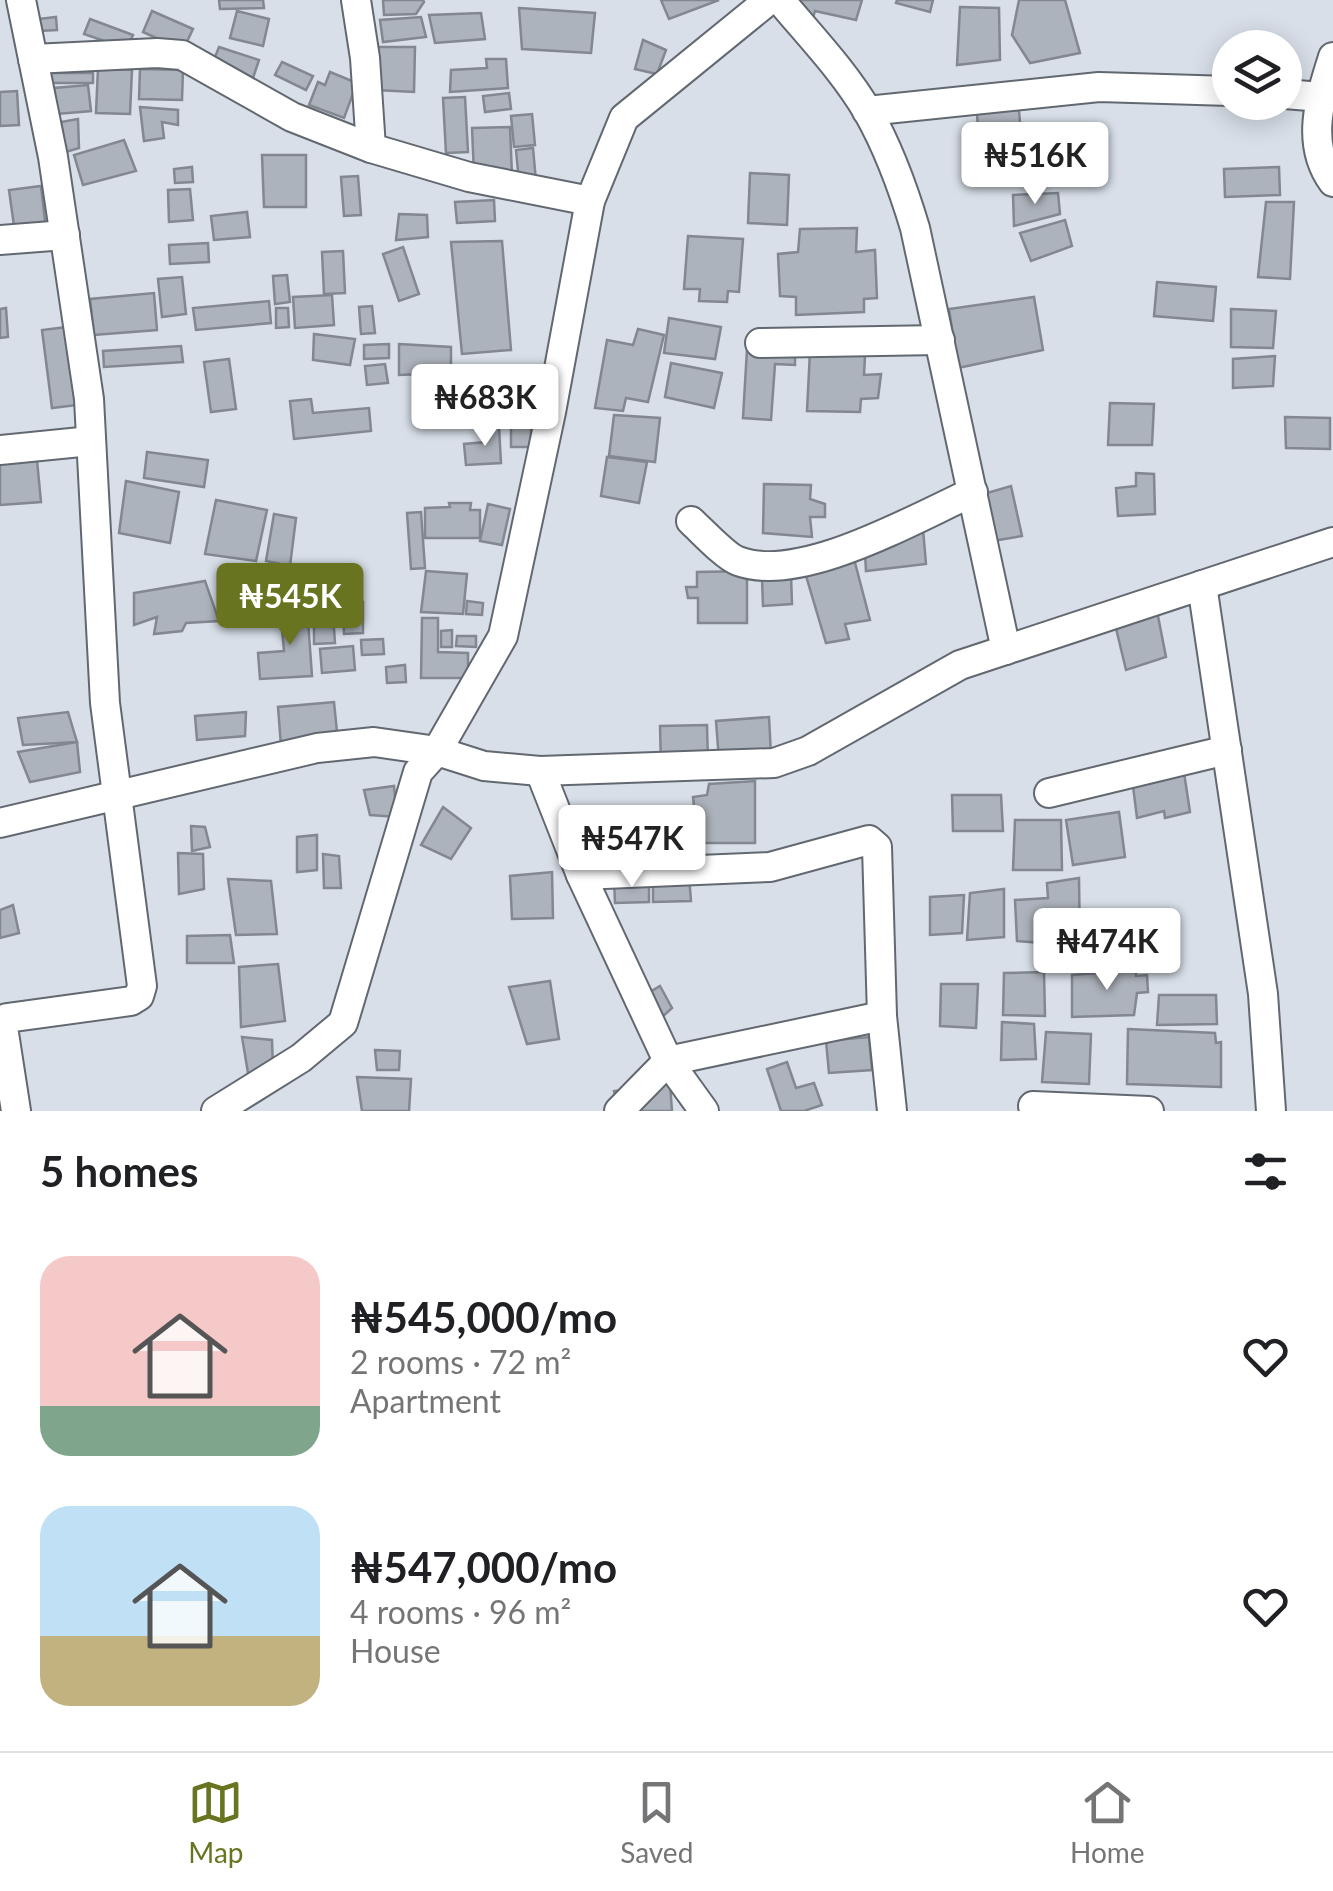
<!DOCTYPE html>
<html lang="en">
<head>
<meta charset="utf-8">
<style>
	:root { --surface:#fff; --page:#f2f2f2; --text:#202124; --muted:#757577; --line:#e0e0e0; --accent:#68741f }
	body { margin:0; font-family:Lato,sans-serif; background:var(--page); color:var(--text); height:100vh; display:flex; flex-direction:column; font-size:38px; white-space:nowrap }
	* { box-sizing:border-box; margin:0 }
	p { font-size:32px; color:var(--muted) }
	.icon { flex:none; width:55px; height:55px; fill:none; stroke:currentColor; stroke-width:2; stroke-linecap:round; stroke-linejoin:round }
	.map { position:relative; height:1111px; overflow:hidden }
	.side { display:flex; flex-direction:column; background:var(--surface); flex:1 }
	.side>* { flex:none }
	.tools { position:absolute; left:1212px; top:30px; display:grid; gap:20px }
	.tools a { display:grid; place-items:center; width:90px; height:90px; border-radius:50%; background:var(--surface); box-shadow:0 5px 25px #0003; font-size:50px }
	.price { position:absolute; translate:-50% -85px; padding:0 22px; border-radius:10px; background:#fff; color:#222; font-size:32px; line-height:65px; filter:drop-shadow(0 2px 5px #0008) }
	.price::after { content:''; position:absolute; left:50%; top:60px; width:30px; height:22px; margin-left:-15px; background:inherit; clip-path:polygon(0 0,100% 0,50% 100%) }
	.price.on { background:var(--accent); color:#fff }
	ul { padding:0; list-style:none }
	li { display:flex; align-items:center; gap:30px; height:250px; padding:0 40px }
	li span { display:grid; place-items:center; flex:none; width:280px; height:200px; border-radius:30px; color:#555 }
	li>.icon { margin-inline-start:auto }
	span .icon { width:120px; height:120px; fill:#fffc; stroke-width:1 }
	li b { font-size:42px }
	h2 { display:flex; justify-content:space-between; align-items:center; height:120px; padding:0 40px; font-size:42px }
	.tab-bar { display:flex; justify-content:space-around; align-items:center; height:140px; border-top:2px solid var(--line); background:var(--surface); font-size:28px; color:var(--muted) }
	.tab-bar a { display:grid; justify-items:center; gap:5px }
	.tab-bar .on { color:var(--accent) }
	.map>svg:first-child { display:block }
</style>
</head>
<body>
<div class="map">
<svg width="1333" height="1111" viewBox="0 0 1333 1111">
	<rect width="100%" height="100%" fill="#d8dfe8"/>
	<g fill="#adb3bc" stroke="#828790" stroke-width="2.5">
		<path d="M219 0H263L264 8 220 9Z"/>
		<path d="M383 0H423L424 2 416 14 384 15Z"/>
		<path d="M661 0H719L669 19Z"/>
		<path d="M795 0H862L856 20 815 11 810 27Z"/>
		<path d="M897 0H933L930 12 896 3Z"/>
		<path d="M1019 0H1065L1080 53 1030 63 1012 35Z"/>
		<path d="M960 7 999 8 1000 60 957 65Z"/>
		<path d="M519 8 595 13 591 53 522 49Z"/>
		<path d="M152 11 193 29 183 50 143 32Z"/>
		<path d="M237 11 269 19 263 46 230 38Z"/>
		<path d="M481 13 485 39 435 43 429 15Z"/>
		<path d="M56 17 57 30 39 31 38 19Z"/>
		<path d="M421 17 426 37 383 42 380 20Z"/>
		<path d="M90 19 133 35 127 49 84 34Z"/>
		<path d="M643 40 666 50 657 74 635 69Z"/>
		<path d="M219 47 259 60 250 87 236 82 240 71 213 62Z"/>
		<path d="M375 47H415L414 92 376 90Z"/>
		<path d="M486 59H506L508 88 450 92 451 70 487 68Z"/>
		<path d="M282 62 313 76 306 90 275 75Z"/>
		<path d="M98 68 132 70 130 114 96 113Z"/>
		<path d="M140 69 183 70 182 100 139 99Z"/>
		<path d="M330 72 357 83 344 118 309 105 318 82 325 85Z"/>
		<rect x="47" y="73" width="46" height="10"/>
		<path d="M88 85 91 111 57 114 54 88Z"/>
		<path d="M17 91 19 125 0 126V92Z"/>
		<path d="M509 93 511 109 485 112 483 96Z"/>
		<path d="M465 97 468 152 446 153 443 98Z"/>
		<path d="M140 107 178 110V125L162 122 164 138 144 141Z"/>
		<path d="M1019 110 1022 147 979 150 977 113Z"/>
		<path d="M532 114 535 145 514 147 511 116Z"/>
		<path d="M78 119 79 148 66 152 61 122Z"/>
		<path d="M510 127 512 175 474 174 472 128Z"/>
		<path d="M124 140 136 171 83 185 74 155Z"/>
		<path d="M533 148 536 181 519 182 516 150Z"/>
		<path d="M262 155H306V207H264Z"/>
		<path d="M192 167 193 182 175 183 174 169Z"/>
		<path d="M1279 167 1280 195 1225 197 1224 169Z"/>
		<path d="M750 173 789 175 787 225 748 223Z"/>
		<path d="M358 176 361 215 344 216 341 177Z"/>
		<path d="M41 186 46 229 15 233 9 190Z"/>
		<path d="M190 189 193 220 169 222 168 190Z"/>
		<path d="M1058 193 1060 214 1014 226 1013 195Z"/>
		<path d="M494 200 495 221 457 223 455 202Z"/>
		<path d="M1266 202H1294L1290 279 1258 277Z"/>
		<path d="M247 212 250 237 214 240 211 216Z"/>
		<path d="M399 214 427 215 428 237 396 240Z"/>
		<path d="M1065 220 1072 246 1031 261 1020 233Z"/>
		<path d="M857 228 856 252 875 250 877 298 864 299V312L796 315V297L780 296 778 254 798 252 800 229Z"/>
		<path d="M688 236 743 239 739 292 728 291 727 302 699 301 700 289H684Z"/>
		<path d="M502 241 511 350 462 354 451 242Z"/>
		<path d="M208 243 209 262 170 264 169 245Z"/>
		<path d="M403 247 419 294 399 301 383 254Z"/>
		<path d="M343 251 345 293 324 294 322 252Z"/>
		<path d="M287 275 290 302 275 304 273 276Z"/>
		<path d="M182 277 186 314 162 317 158 279Z"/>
		<path d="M1157 282 1216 287 1213 321 1154 316Z"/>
		<path d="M154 293 157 330 94 335 90 299Z"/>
		<path d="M332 295 334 325 295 328 293 297Z"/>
		<path d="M1034 297 1043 350 958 368 949 309Z"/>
		<path d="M269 301 271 323 196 330 193 308Z"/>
		<path d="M372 306 375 333 361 334 359 307Z"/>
		<path d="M6 308 8 337 0 338V309Z"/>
		<path d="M276 308H288L289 327 276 328Z"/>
		<path d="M1231 309 1276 311 1273 348 1231 347Z"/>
		<path d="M669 318 721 327 715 359 664 353Z"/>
		<path d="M67 327 77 405 52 408 42 330Z"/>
		<path d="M638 329 664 335 648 402 626 398 623 411 595 408 607 340 633 345Z"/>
		<path d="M314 334 355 339 350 365 313 360Z"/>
		<path d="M389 344V358L364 359V345Z"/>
		<path d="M399 344 451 347V373L399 375Z"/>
		<path d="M181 346 183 362 104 367 103 351Z"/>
		<path d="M747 349 795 351V365L775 364 771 420 743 418Z"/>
		<path d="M810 351 865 356 864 375 881 374 878 398 861 399 860 412 807 411Z"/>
		<path d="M1275 356 1273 386 1233 388V359Z"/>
		<path d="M229 359 236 409 211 412 204 362Z"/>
		<path d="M671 363 722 373 714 408 665 397Z"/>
		<path d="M385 364 388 383 367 385 365 366Z"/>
		<path d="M311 399 313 413 369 408 371 431 294 439 290 401Z"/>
		<path d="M1110 403 1154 404 1152 445H1108Z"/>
		<path d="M614 415 660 418 655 462 609 456Z"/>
		<path d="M1285 417 1330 418V449L1286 448Z"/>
		<rect x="511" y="421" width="20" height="26"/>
		<path d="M499 427 501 463 466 465 464 444 486 442 485 428Z"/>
		<path d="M147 452 208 460 204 487 144 478Z"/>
		<path d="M607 457 647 462 639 503 601 496Z"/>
		<path d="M37 460 41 502 0 505V463Z"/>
		<path d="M1136 473 1154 474 1155 514 1118 516 1116 488 1136 486Z"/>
		<path d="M126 481 179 492 170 543 119 533Z"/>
		<path d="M764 484 811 485 810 499 825 504V517H810L812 537 763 533Z"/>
		<path d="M1011 486 1022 536 975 544 970 498Z"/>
		<path d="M216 500 267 510 256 561 205 554Z"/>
		<path d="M449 503H471L470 510H480V538H425V508L450 507Z"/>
		<path d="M488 504 510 509 502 545 480 541Z"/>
		<path d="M421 512 425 568 411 569 407 513Z"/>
		<path d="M274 514 296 518 290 566 266 561Z"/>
		<path d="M923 529 926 564 866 571 864 536Z"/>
		<path d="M853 555 870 620 845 624 849 639 826 643 804 569Z"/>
		<path d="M426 571 467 574 463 614 421 612Z"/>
		<path d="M747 571V623H698V598H688L686 587H697V572Z"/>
		<path d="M791 575 792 604 763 606 762 578Z"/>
		<path d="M205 581 219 621 186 623 182 631 154 634 157 617 134 625V593Z"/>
		<path d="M343 601 363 602V633L344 634Z"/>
		<path d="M467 601 483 603 482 615 466 614Z"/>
		<path d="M307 606 312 676 260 679 258 653 284 651 280 608Z"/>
		<path d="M1157 611 1166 657 1126 670 1115 624Z"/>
		<path d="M333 614 335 643 314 644V615Z"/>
		<path d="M422 618H438V652L468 653V678H421Z"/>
		<path d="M452 630V647H441V631Z"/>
		<path d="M457 636H476V647L456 646Z"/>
		<path d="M383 639 384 654 362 655 361 640Z"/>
		<path d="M353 646 355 670 322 673 320 649Z"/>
		<path d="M405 665 406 682 387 683 386 667Z"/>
		<path d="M334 702 338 742 281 746 278 707Z"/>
		<path d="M68 712 77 742 23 745 18 718Z"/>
		<path d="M246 712 245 736 197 740 195 716Z"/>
		<path d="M769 717 771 755 719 760 716 721Z"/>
		<path d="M707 725 708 763 661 765 660 726Z"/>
		<path d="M77 742 80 772 30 782 18 752Z"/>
		<path d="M1183 766 1190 812 1165 818 1164 811 1137 818 1132 778Z"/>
		<path d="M755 781V843H698L693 797 707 795 709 784Z"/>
		<path d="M394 786 397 817 370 815 364 790Z"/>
		<path d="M952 795H1001L1003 831H953Z"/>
		<path d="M443 807 471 828 451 859 421 845Z"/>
		<path d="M1119 812 1125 857 1073 865 1066 820Z"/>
		<path d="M624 818 627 861 597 863 592 820Z"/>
		<path d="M689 818 688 837 659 836V819Z"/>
		<path d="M1015 820H1061L1062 870H1013Z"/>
		<path d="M191 826 205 827 210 847 192 851Z"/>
		<path d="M317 835V870L297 872V837Z"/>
		<path d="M178 853 203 854 204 889 179 894Z"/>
		<path d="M323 854 339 856 341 888H324Z"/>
		<path d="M552 872 553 918 512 919 510 876Z"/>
		<path d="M689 876 691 901 653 902V877Z"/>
		<path d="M614 878 649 879V902L615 903Z"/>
		<path d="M1079 878 1080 946 1017 941 1015 900 1048 898 1047 883Z"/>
		<path d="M228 879 271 881 277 934 236 935Z"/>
		<path d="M1004 889V937L967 940 970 893Z"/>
		<path d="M964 895 962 933 930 935V897Z"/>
		<path d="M13 905 19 933 0 938V910Z"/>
		<path d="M230 935 234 963H187V936Z"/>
		<path d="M278 964 285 1021 241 1027 239 967Z"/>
		<path d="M1136 970V976L1147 975 1148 992 1137 993 1134 1015 1072 1017V975Z"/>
		<path d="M1044 972 1045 1016 1003 1015 1004 973Z"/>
		<path d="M550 981 559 1039 527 1044 509 987Z"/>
		<path d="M941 984H978L976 1028 940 1026Z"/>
		<path d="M660 986 672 1008 661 1018 645 995Z"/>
		<path d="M1159 995H1216L1217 1024 1157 1025Z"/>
		<path d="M1002 1022 1034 1024 1036 1059 1001 1060Z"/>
		<path d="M1128 1029 1215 1033 1216 1043 1221 1042V1087L1127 1084Z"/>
		<path d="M1046 1032 1091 1034 1089 1084 1042 1082Z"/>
		<path d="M242 1037 272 1040 273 1069 248 1073Z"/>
		<path d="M869 1037 872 1070 829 1073 826 1041Z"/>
		<path d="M375 1050 400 1051 399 1070H377Z"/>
		<path d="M787 1062 796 1088 814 1083 822 1105 804 1111H781L767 1069Z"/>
		<path d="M357 1077 411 1079 409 1111H362Z"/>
		<path d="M670 1084 672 1111H619L614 1091Z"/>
	</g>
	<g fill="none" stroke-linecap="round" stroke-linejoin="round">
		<g stroke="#626870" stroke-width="32">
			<g id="minor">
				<path d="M356 0 365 58 371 148"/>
				<path d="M780 0C810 36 844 71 868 112 889 149 903 188 915 228L1006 650"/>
				<path d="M1333 57C1320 98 1305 144 1333 182"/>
				<path d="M33 59 157 53 182 55 292 117 371 148 469 177 590 201"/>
				<path d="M1285 94 1321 97"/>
				<path d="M867 111 1099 87 1230 91"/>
				<path d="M0 240 65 235"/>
				<path d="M760 343 940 340"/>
				<path d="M0 450 91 441"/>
				<path d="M691 521C702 531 726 557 738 561 800 585 915 518 973 492"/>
				<path d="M1202 585 1263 994 1271 1111"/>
				<path d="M540 771 581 875 668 1061 704 1111"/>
				<path d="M1049 793 1227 750"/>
				<path d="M0 823 317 748 374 742 437 751 503 636 551 412 590 201 624 118 769 0"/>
				<path d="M581 875 770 867 869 840 877 847 882 1016 892 1111"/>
				<path d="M1033 1106 1149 1111"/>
				<path d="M16 1111 3 1027 7 1018 131 1001 139 996 142 986 105 703 89 399 53 157 21 0"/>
				<path d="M216 1111 301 1058 343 1023 418 772 437 751 484 766 540 771 774 763 808 751 960 665 1333 542"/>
				<path d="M619 1111 668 1061 882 1016"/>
			</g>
		</g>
		<use href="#minor" stroke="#fff" stroke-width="28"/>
	</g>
</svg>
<div class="tools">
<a><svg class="icon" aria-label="layers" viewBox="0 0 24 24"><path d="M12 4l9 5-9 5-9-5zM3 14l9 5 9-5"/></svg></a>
</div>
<b class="price" style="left:1035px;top:207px">₦516K</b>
<b class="price" style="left:485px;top:449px">₦683K</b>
<b class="price on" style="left:290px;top:648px">₦545K</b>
<b class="price" style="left:632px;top:890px">₦547K</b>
<b class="price" style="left:1107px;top:993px">₦474K</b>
</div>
<section class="side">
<h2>5 homes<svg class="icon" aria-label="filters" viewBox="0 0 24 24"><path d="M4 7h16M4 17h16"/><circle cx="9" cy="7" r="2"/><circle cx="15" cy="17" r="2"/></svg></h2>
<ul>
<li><span style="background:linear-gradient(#f6c9c9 75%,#7fa58c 0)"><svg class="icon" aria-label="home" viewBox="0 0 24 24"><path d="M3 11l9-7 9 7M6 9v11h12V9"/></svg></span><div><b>₦545,000/mo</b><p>2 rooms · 72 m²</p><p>Apartment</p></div><svg class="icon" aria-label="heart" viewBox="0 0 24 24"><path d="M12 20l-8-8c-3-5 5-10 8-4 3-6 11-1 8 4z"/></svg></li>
<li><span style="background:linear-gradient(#bfe0f5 65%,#c2b280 0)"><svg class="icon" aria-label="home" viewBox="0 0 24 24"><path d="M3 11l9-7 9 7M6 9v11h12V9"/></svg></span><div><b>₦547,000/mo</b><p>4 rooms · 96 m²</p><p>House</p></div><svg class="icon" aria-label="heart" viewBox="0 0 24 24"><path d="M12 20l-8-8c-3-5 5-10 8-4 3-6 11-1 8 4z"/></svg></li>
</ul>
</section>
<nav class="tab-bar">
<a class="on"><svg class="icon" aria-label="map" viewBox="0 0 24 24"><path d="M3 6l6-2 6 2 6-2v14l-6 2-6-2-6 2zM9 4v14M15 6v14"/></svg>Map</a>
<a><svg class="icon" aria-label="saved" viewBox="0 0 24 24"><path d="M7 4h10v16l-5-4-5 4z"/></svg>Saved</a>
<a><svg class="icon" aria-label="home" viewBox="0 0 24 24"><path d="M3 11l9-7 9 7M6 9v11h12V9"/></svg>Home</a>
</nav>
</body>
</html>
